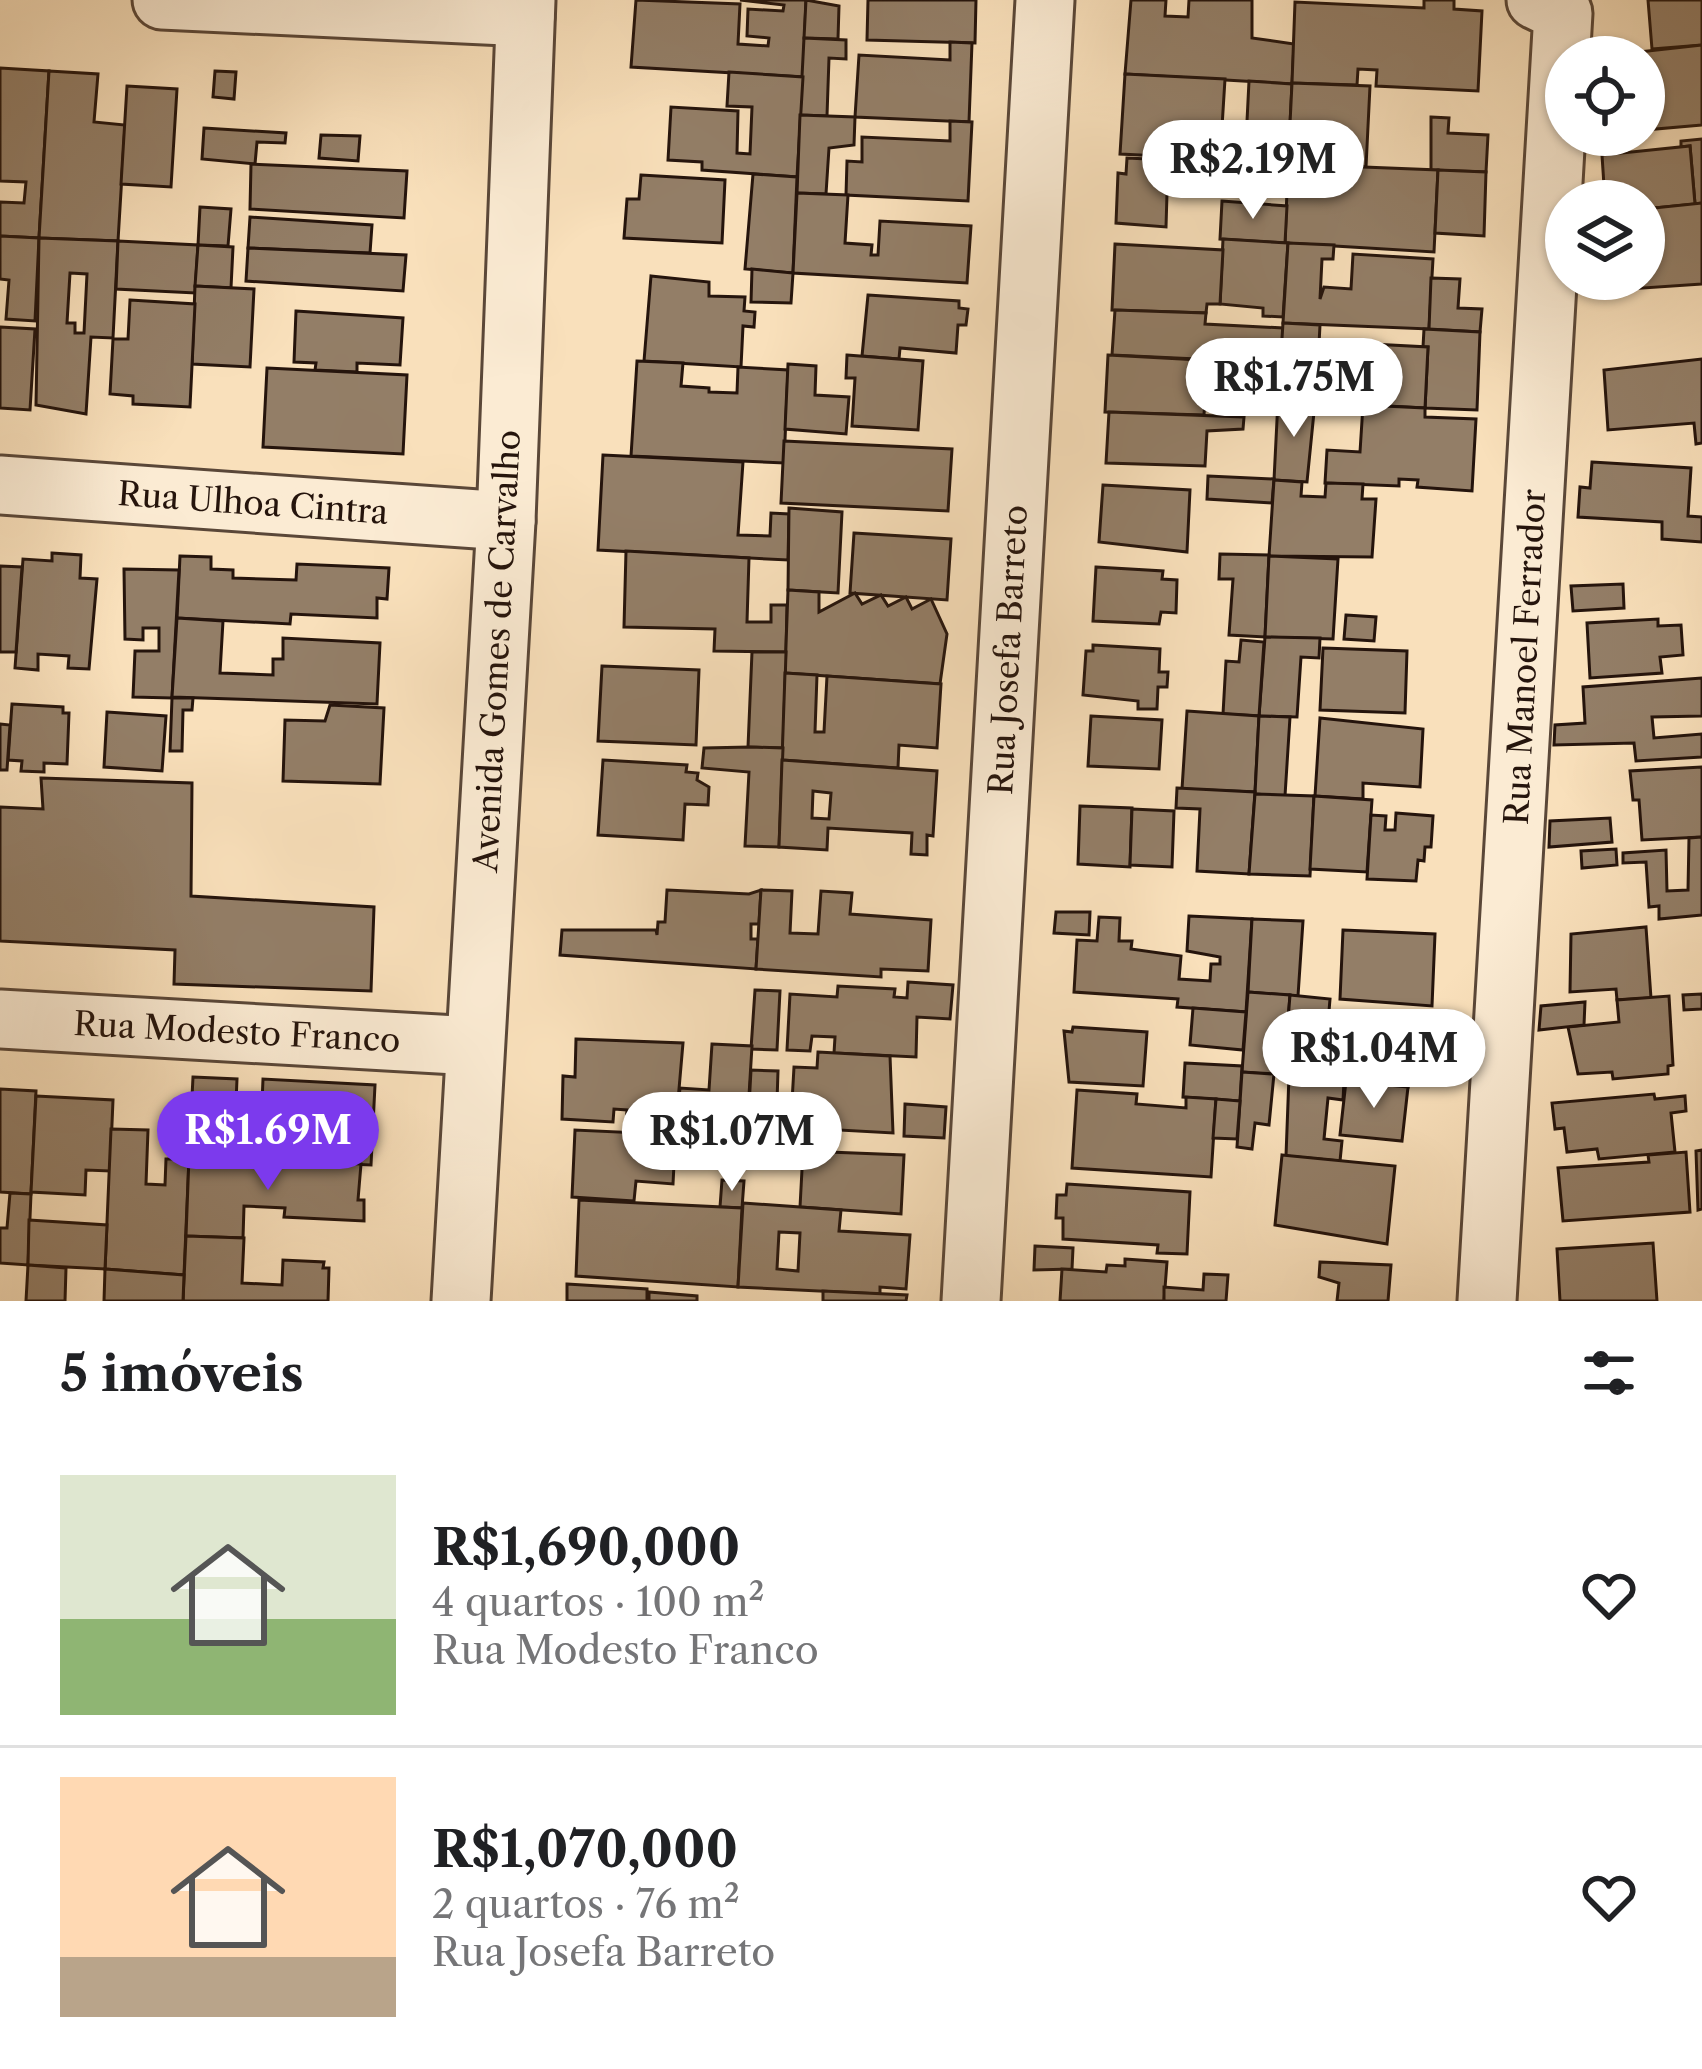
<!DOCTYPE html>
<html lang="pt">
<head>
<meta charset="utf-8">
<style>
	:root { --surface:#fff; --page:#f6f6f6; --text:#202124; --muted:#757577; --line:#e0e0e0; --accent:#7c3aed }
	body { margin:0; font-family:"Libre Caslon Text",serif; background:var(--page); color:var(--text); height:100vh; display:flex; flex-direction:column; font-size:45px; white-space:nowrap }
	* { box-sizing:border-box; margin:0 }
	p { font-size:39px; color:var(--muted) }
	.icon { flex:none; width:66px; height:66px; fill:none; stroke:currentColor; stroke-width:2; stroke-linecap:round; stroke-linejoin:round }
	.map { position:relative; height:1301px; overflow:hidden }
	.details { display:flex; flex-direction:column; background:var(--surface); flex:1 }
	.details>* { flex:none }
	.tools { position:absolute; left:1545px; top:36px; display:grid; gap:24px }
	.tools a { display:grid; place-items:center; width:120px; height:120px; border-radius:50%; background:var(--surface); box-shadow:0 3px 9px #0004; font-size:60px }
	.price { position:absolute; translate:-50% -102px; padding:0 27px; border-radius:42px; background:#fff; color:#222; font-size:39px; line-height:78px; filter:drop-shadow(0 3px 6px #0008) }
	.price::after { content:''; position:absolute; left:50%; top:72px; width:36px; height:27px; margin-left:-18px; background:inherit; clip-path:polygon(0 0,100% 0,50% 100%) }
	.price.on { background:var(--accent); color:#fff }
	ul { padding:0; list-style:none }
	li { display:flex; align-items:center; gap:36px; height:300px; padding:0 60px }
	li+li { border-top:3px solid var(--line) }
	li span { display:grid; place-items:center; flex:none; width:336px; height:240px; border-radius:0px; color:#555 }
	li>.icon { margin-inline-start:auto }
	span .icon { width:144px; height:144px; fill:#fffc; stroke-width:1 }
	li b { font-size:51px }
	h2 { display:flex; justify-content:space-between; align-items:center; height:144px; padding:0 60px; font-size:51px }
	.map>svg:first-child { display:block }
</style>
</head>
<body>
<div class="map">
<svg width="1702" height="1301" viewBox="0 0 1702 1301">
	<rect width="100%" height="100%" fill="#f9e0bb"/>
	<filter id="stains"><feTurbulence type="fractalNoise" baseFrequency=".00167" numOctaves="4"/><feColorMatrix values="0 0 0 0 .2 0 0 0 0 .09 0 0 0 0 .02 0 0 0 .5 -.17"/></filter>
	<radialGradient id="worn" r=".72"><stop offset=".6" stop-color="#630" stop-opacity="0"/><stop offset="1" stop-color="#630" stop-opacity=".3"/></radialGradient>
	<g fill="#937e67" stroke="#25140c" stroke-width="3" fill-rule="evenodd">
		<path d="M636 0 740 4 738 44 768 46 769 38 747 36 748 9 783 11 784 5 740 0H806L803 77 631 67Z"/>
		<path d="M806 0 839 6 838 39 804 38Z"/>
		<path d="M868 0H976L975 43 867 40Z"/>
		<path d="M1131 0H1166L1165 16 1188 17 1189 0H1252V38L1294 44 1292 84 1125 74Z"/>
		<path d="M1424 0H1454V9L1482 11 1478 91 1376 86 1377 70 1358 69 1357 85 1292 83 1295 2 1424 8Z"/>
		<path d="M1648 0H1702V45L1652 49Z"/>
		<path d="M804 38 846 40V59L829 58 827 116 800 115Z"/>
		<path d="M950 42 972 43 969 122 855 117 859 55 950 60Z"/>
		<path d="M1702 45V125L1644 130V57H1594Z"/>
		<path d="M0 68 49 71 39 238 0 236V202L24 203 26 182 0 181Z"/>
		<path d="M49 71 98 74 94 122 125 125 118 241 39 238Z"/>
		<path d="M215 71 236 72 234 99 213 97Z"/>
		<path d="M729 72 803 77 797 177 702 170V162L668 160 671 107 738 111 737 153 750 154 752 107 727 106Z"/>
		<path d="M1125 74 1225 79 1220 159 1120 154Z"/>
		<path d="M1249 81 1292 84 1288 164 1245 161Z"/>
		<path d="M1292 83 1370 86 1366 167 1288 164Z"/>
		<path d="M127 86 177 89 171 187 121 184Z"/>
		<path d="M800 115 855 117 854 145 829 148 826 194 797 193Z"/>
		<path d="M1431 117 1449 118 1448 133 1488 135 1486 172 1431 170Z"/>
		<path d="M950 121 972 122 968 201 846 195 847 161 862 162V137L950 141Z"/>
		<path d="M204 128 286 133 285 143 257 142 255 164 202 159Z"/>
		<path d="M321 135 360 136 358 161 319 158Z"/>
		<path d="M1702 139V203L1695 204 1690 146 1681 147V141Z"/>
		<path d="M1690 146 1695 204 1644 209V201H1605L1602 155Z"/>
		<path d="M1127 158 1168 160 1166 227 1116 223 1118 173 1126 174Z"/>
		<path d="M1235 160 1257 162 1256 180H1233Z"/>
		<path d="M251 164 407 171 404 218 250 209Z"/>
		<path d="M1288 164 1438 170 1434 252 1285 243Z"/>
		<path d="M1438 170 1486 172 1484 236 1435 233Z"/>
		<path d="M753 174 797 177 793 273 745 269Z"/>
		<path d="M641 175 725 180 722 243 624 238 627 199H639Z"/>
		<path d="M797 193 848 195 845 243 872 245 871 255H878L880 221 971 226 967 283 793 273Z"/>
		<path d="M1222 201 1287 206 1285 243 1220 239Z"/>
		<path d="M1702 203V284L1629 289V279H1644V209Z"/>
		<path d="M200 207 231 209 228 246 198 245Z"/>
		<path d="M250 217 372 225 370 253 248 248Z"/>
		<path d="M0 236 39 238 35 321 6 319 9 280 0 279Z"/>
		<path d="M39 238 118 241 113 338 91 337 86 414 36 405ZM70 273 87 274 84 333H75V323H67Z"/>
		<path d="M1223 239 1288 243 1283 317 1263 316V308L1220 304Z"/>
		<path d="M118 241 198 245 195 293 116 289Z"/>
		<path d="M1288 243 1334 245 1333 259H1322L1320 299 1324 287 1351 289 1353 254 1433 259 1429 329 1283 323Z"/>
		<path d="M1115 244 1223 250 1220 304H1207L1206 313 1112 310Z"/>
		<path d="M198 245 233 247 231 288 195 286Z"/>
		<path d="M248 248 406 255 403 291 246 281Z"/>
		<path d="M752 269 793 273 791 303 751 302Z"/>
		<path d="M651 276 709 282V296L745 297 744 311 755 312 754 327 743 326 741 367 644 361Z"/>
		<path d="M1431 278 1460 279 1458 308 1482 309 1480 332 1429 329Z"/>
		<path d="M195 286 254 289 250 367 192 364Z"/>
		<path d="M868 295 959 301V308L968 309 966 325H958L956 353 900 348 899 359 862 356Z"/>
		<path d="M130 300 195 304 190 407 133 404V396L110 394 113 339H128Z"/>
		<path d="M1115 310 1206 313 1205 324 1283 328 1281 363 1112 355Z"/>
		<path d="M296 311 403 318 400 365 357 363V372L315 370 316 363 294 362Z"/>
		<path d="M1283 323 1320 325 1316 402 1278 400Z"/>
		<path d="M0 327 35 329 30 410 0 408Z"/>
		<path d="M1424 329 1480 332 1477 410 1425 408 1428 347H1423Z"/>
		<path d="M1333 342 1428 347 1425 408 1330 403Z"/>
		<path d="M847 355 923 361 918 430 852 426 855 378H846Z"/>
		<path d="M1108 355 1218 361 1216 384 1206 383 1204 415 1105 412Z"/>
		<path d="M1702 359V443L1696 444 1694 423 1608 430 1604 370Z"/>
		<path d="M637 361 683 363 681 386 709 388V392L737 393 738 367 788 370 784 463 631 456Z"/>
		<path d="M788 364 816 366 815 395 849 397 846 434 785 429Z"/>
		<path d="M267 368 407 375 403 454 263 447Z"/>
		<path d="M1278 400 1315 402 1307 482 1274 480Z"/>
		<path d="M1363 405 1425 408V417L1476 419 1472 491 1417 487 1418 480 1399 479V486L1325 483 1327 450 1360 452Z"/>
		<path d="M1109 412 1244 417 1243 429 1207 431 1205 466 1106 463Z"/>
		<path d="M784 441 952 449 948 511 781 503Z"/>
		<path d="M603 455 743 462 738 535 770 536 771 513 789 514 788 560 598 550Z"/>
		<path d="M1592 462 1691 468 1688 516 1702 517V542L1662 539V522L1578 517 1580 487 1590 488Z"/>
		<path d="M1208 476 1274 479 1272 503 1207 499Z"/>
		<path d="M1274 480 1302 482 1301 496 1325 497 1326 483 1363 484 1362 499H1376L1372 557 1269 556Z"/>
		<path d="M1103 485 1190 490 1187 552 1099 542Z"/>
		<path d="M789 508 842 512 838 593 788 590Z"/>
		<path d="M854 533 951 539 947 600 850 593Z"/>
		<path d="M626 551 749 558 747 622H771V605H787L786 652 714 651 715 629 624 627Z"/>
		<path d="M52 553 81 555 80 578 97 579 89 669 68 668 69 656 38 654V670L15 668 23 559 52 561Z"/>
		<path d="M1220 554 1269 555 1265 637 1229 635 1233 579H1219Z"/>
		<path d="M180 556 211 557V569L233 570V578L296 580 297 564 389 568 387 599 377 598V618L291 614 290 624 177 618Z"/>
		<path d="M1269 556 1338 559 1333 639 1265 637Z"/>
		<path d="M0 566 22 567 16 652H0Z"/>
		<path d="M1096 567 1163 571 1162 579 1177 580 1176 613 1161 612 1159 624 1093 621Z"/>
		<path d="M124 569 179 570 172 698 133 697 135 651H159V628H143V640L125 639Z"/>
		<path d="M1623 584 1624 608 1573 611 1571 586Z"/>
		<path d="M788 590 819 592V612L855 593 862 604 881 595 888 606 906 597 912 609 931 599 947 634 940 684 785 673Z"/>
		<path d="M1346 615 1376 617 1374 641 1344 639Z"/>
		<path d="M177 618 223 621 220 673 273 675V659H283V638L380 643 377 704 172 697Z"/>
		<path d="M1658 619V626L1681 625 1683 655 1660 657 1662 673 1590 678 1587 623Z"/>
		<path d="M1265 637 1320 638 1319 658 1301 657 1297 717 1259 716Z"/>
		<path d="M1241 640 1264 642 1259 716 1223 714 1226 661 1239 662Z"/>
		<path d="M1093 645 1160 649 1159 672H1168L1167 687H1158L1157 709H1138V701L1083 695 1086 651H1093Z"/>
		<path d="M1323 648 1407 651 1405 713 1320 710Z"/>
		<path d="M752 652H786L783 748 748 747Z"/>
		<path d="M602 666 699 670 696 745 598 741Z"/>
		<path d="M785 673 817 675 815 732H824L827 676 941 684 937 748 899 745 898 768 782 760Z"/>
		<path d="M1702 678V716L1652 717 1654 738 1702 734V757L1636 761 1634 743 1554 745 1555 725 1585 723 1583 687Z"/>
		<path d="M172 698H193L192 710H183L182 751H170Z"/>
		<path d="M12 704 63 707V713H69L67 764 44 763V772L21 771 22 761 8 760Z"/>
		<path d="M330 705 384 708 380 784 283 781 285 720 325 721Z"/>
		<path d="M1187 711 1259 716 1255 792 1182 789Z"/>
		<path d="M107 712 166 716 162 771 104 767Z"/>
		<path d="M1091 716 1162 720 1159 769 1088 766Z"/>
		<path d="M1259 716 1290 717 1285 796 1255 794Z"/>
		<path d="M1320 718 1423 729 1420 787 1363 783V799L1315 796Z"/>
		<path d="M0 724 10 725 7 770H0Z"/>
		<path d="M750 747 783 748 779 847 745 846 749 772 702 768 704 748Z"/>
		<path d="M603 760 687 765 686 772 698 773 697 780 709 787 708 805 685 804 683 840 598 835Z"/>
		<path d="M782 760 937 771 933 836 927 835V855L911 854 912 833 828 828 827 850 779 847ZM813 791 831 793 829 819 812 818Z"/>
		<path d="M1702 767V837L1642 840 1639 800H1633L1630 771Z"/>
		<path d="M41 778 192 783 191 896 374 907 371 991 174 984 175 950 0 941V807L43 809Z"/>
		<path d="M1177 788 1255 792 1249 874 1197 871 1200 809 1176 808Z"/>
		<path d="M1255 794 1314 796 1310 876 1249 874Z"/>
		<path d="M1314 796 1372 800 1367 872 1310 869Z"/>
		<path d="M1080 806 1132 808 1130 867 1078 864Z"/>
		<path d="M1132 809 1174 811 1172 867 1130 865Z"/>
		<path d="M1396 813 1433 816 1431 847H1425L1424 861 1418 860 1416 881 1367 879 1371 815 1386 816 1385 830H1395Z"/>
		<path d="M1610 818 1612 842 1549 847 1550 821Z"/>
		<path d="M1702 837V915L1659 919V906L1649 907 1646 862 1623 863V853L1666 850 1667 891 1688 890 1689 838Z"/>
		<path d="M1616 849 1617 865 1582 868 1581 851Z"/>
		<path d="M667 890 749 894 761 890 759 924H751V939H758L756 969 560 955 562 930H656L657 935 658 922H665Z"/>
		<path d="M761 890 792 891 790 933 818 934 821 891 852 893 850 914 931 920 928 971 881 969V977L756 969Z"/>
		<path d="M1056 912H1090L1089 935 1054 933Z"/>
		<path d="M1189 916 1252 919 1246 1012 1177 1007 1178 999 1074 992 1077 940 1097 941 1099 917 1120 918 1119 941H1132L1131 949 1181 956 1179 979 1210 981 1211 964H1220V957L1187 951Z"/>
		<path d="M1252 919 1303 921 1298 996 1248 992Z"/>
		<path d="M1646 927 1651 998 1617 1000 1616 989 1570 992 1571 934Z"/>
		<path d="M1343 930 1435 934 1432 1006 1340 999Z"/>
		<path d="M908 982 953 985 950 1019 917 1017 916 1057 834 1053 835 1037 812 1036 810 1051 787 1050 790 994 837 997 838 986 895 989 894 997 907 998Z"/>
		<path d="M755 990 780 991 777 1050 751 1049Z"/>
		<path d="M1248 992 1290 995 1286 1046H1293L1291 1076 1242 1072Z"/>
		<path d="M1702 994V1009L1684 1010 1683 995Z"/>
		<path d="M1290 995 1330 999 1328 1023 1412 1025 1408 1087 1291 1076 1293 1046H1286Z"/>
		<path d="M1669 996 1673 1065 1668 1066V1074L1613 1079 1612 1072 1578 1074 1568 1027 1619 1022 1617 1000Z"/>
		<path d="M1585 1002 1584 1025 1539 1030 1541 1006Z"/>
		<path d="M1193 1008 1246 1012 1243 1050 1190 1045Z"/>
		<path d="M1073 1027 1147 1032 1143 1086 1069 1082 1064 1031 1072 1032Z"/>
		<path d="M576 1039 683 1043 676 1124 626 1122 627 1110 614 1109 613 1122 562 1119 563 1076 575 1077Z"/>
		<path d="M712 1044 752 1046 747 1128 676 1124 680 1088 709 1090Z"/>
		<path d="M818 1052 890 1056 893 1133 748 1125 751 1070 778 1071 777 1102H792L794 1067 817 1068Z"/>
		<path d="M1185 1063 1242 1066 1240 1101 1183 1097Z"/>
		<path d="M1242 1072 1274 1074 1269 1125 1255 1123 1252 1149 1237 1147Z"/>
		<path d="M1289 1076 1344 1081 1343 1100 1328 1098 1324 1139 1342 1141 1340 1161 1286 1156Z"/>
		<path d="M193 1077 237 1079 235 1126 261 1127 263 1079 375 1085 371 1165 189 1157Z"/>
		<path d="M1346 1081 1408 1087 1402 1141 1340 1135Z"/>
		<path d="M0 1089 36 1091 31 1194 0 1192Z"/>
		<path d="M1077 1090 1137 1094 1136 1104 1186 1108V1097L1216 1099 1211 1177 1072 1168Z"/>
		<path d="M1654 1094 1655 1099 1685 1096 1686 1111 1671 1113 1675 1152 1599 1159 1597 1149 1567 1152 1564 1128 1555 1129 1552 1103Z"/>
		<path d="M36 1096 113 1100 110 1171 86 1170 85 1195 31 1192Z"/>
		<path d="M1216 1099 1240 1101 1237 1139 1213 1138Z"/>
		<path d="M905 1104 946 1107 944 1138 904 1136Z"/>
		<path d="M640 1123 676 1124 673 1184 636 1181 634 1201 572 1197 575 1130 639 1133Z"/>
		<path d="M747 1128 797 1130 795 1155 745 1156Z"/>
		<path d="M111 1129 148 1130 146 1184 165 1185 166 1159H189L184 1275 105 1269Z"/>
		<path d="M1702 1150V1209L1698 1210 1696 1151Z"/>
		<path d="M803 1151 904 1155 901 1214 800 1207Z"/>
		<path d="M1686 1152 1690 1212 1563 1221 1558 1168 1649 1162 1648 1155Z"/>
		<path d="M1282 1155 1395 1166 1387 1244 1275 1225Z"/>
		<path d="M189 1157 361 1164 358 1200H364V1221L284 1217 285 1208 244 1206 243 1238 186 1236Z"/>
		<path d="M722 1180 744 1181 742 1208 720 1207Z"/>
		<path d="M1067 1184 1190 1192 1187 1254 1157 1253 1158 1245 1063 1239V1218H1056L1057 1195H1066Z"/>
		<path d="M10 1193 31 1194 28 1265 0 1263V1228H7Z"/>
		<path d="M579 1200 742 1208 738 1287 576 1276Z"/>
		<path d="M743 1203 841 1210 839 1231 910 1235 906 1289 880 1287V1294L738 1287ZM779 1232 800 1233 798 1271 777 1269Z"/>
		<path d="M29 1220 107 1225 105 1269 28 1265Z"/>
		<path d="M186 1236 244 1238 242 1283 282 1285 283 1260 324 1262 323 1268H329L328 1301H183Z"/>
		<path d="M1653 1243 1657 1301H1560L1557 1249Z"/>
		<path d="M1035 1246 1073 1248 1072 1269 1034 1270Z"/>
		<path d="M1125 1259 1167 1262 1164 1301H1060L1062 1269 1106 1272 1107 1265 1125 1266Z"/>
		<path d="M1320 1262 1391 1265 1388 1301H1337L1339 1283 1319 1277Z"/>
		<path d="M28 1265 66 1268 65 1301H26Z"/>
		<path d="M105 1269 184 1275 183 1301H104Z"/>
		<path d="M1204 1274 1228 1275 1226 1301H1164V1287L1203 1290Z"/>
		<path d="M567 1284 647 1289V1301H567Z"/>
		<path d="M823 1291 907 1295 906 1301H823Z"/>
		<path d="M649 1292 697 1296V1301H649Z"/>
	</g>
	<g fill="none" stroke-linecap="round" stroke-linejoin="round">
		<g stroke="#5a4738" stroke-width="63">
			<g id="minor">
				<path d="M162 0 525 17"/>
				<path d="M0 485 506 521"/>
				<path d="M0 1019 474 1046"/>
				<path d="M461 1301 506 521 526 0"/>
				<path d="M971 1301 1045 0"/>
				<path d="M1487 1301 1563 13 1536 0"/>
			</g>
		</g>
		<use href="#minor" stroke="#fbebd3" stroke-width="57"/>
	</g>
	<g text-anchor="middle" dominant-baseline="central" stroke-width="12" stroke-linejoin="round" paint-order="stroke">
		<g font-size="33" fill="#25140c" stroke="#fbebd3">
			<text transform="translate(253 503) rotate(4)">Rua Ulhoa Cintra</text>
			<text transform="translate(1008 650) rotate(-87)">Rua Josefa Barreto</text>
			<text transform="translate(497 651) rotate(-87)">Avenida Gomes de Carvalho</text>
			<text transform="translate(1525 657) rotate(-87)">Rua Manoel Ferrador</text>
			<text transform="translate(237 1032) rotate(3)">Rua Modesto Franco</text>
		</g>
	</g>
	<rect width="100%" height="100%" filter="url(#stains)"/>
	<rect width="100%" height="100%" fill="url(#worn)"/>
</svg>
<div class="tools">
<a><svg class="icon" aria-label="locate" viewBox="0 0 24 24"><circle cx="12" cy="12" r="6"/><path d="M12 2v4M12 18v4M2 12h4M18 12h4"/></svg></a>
<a><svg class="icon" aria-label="layers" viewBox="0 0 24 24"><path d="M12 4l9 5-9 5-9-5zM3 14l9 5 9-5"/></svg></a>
</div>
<b class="price" style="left:1253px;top:222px">R$2.19M</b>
<b class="price" style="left:1294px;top:440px">R$1.75M</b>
<b class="price" style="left:1374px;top:1111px">R$1.04M</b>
<b class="price on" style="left:268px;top:1193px">R$1.69M</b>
<b class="price" style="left:732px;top:1194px">R$1.07M</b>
</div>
<section class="details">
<h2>5 imóveis<svg class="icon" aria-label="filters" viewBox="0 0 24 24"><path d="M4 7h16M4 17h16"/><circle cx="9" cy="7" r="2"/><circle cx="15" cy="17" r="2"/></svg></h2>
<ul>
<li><span style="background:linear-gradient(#dfe7d0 60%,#8fb573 0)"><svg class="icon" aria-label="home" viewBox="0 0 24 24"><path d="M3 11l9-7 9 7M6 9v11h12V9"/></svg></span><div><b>R$1,690,000</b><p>4 quartos · 100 m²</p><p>Rua Modesto Franco</p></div><svg class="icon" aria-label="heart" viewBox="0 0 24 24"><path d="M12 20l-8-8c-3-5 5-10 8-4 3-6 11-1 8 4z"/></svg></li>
<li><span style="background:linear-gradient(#ffd9b3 75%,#b9a48a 0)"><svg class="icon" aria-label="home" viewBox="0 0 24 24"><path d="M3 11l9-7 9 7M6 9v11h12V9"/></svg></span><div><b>R$1,070,000</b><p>2 quartos · 76 m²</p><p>Rua Josefa Barreto</p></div><svg class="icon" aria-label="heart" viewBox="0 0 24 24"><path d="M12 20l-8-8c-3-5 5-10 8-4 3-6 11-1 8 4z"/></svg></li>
</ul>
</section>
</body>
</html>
